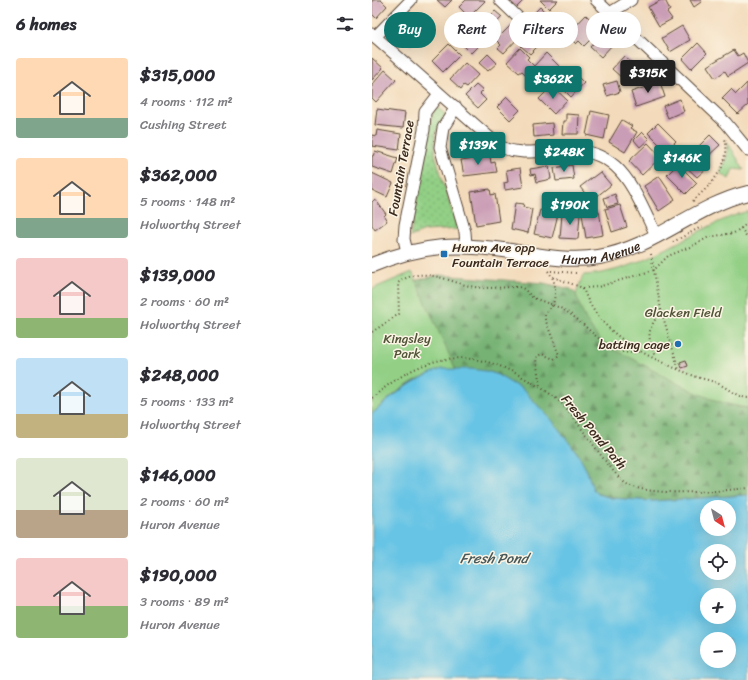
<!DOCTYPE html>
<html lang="en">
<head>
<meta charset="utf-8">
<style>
	:root { --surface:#fff; --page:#f2f2f3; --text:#2b2b33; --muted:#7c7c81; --accent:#0f766e }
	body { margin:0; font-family:Sriracha,sans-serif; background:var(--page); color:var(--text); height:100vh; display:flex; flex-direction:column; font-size:15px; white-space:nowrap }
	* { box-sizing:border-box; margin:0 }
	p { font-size:13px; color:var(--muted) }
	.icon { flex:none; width:22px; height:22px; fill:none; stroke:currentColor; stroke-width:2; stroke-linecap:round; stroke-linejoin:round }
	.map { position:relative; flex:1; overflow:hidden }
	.drawer { display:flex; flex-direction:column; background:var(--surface); width:372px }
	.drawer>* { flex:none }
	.banner { position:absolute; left:12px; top:12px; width:304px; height:36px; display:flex; gap:8px }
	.needle { width:26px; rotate:144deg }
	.controls { position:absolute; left:328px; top:500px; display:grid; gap:8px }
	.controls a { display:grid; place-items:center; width:36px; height:36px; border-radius:50%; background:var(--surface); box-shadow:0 4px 16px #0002; font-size:20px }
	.price { position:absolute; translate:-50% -34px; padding:0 9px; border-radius:4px; background:var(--accent); color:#fff; font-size:13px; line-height:26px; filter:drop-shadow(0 1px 2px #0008) }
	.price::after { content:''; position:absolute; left:50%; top:24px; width:12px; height:9px; margin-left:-6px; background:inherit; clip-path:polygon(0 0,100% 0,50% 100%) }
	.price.active { background:#222; color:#fff }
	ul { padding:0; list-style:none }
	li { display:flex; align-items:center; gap:12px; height:100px; padding:0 16px }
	li span { display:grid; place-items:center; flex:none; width:112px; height:80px; border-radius:4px; color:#555 }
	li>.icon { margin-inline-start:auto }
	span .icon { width:48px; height:48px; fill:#fffc; stroke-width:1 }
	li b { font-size:17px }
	h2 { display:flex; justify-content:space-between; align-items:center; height:48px; padding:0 16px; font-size:17px }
	.tag { padding:0 14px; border-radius:18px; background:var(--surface); box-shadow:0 4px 16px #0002; font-size:14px; line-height:36px }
	.tag.active { background:var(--accent); color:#fff }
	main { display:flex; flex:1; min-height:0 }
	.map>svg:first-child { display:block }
</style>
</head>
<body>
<main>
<section class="drawer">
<h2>6 homes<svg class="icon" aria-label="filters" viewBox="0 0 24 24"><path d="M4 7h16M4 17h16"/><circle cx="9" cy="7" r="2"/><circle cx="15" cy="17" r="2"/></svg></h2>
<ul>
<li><span style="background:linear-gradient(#ffd9b3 75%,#7fa58c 0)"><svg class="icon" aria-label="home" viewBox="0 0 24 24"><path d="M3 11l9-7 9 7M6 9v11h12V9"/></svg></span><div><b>$315,000</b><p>4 rooms · 112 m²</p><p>Cushing Street</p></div></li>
<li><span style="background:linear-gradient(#ffd9b3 75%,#7fa58c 0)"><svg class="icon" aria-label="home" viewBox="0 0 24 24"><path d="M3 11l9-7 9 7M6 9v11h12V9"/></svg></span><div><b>$362,000</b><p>5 rooms · 148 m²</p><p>Holworthy Street</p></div></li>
<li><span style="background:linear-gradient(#f6c9c9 75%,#8fb573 0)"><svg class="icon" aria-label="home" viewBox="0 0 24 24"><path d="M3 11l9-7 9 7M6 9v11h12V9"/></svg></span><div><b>$139,000</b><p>2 rooms · 60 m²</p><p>Holworthy Street</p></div></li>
<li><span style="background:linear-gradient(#bfe0f5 70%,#c2b280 0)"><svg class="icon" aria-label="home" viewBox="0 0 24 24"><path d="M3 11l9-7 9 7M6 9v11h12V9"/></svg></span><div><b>$248,000</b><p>5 rooms · 133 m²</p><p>Holworthy Street</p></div></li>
<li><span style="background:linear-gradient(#dfe7d0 65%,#b9a48a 0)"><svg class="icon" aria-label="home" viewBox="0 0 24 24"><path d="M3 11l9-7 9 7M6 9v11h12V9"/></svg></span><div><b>$146,000</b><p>2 rooms · 60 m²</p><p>Huron Avenue</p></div></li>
<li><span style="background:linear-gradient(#f6c9c9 60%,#8fb573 0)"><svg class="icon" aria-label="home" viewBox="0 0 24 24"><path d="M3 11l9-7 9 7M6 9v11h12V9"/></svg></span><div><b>$190,000</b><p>3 rooms · 89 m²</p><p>Huron Avenue</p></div></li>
</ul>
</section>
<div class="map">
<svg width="376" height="680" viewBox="0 0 376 680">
	<defs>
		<pattern id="grass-dots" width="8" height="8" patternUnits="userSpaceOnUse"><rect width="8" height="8" fill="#93d086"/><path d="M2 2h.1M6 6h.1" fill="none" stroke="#79a96d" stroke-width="1.8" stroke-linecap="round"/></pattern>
		<pattern id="forest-firs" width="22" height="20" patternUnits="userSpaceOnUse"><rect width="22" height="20" fill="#76b273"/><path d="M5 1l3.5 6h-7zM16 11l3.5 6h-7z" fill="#62915e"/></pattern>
	</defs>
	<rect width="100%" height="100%" fill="#fcf5e5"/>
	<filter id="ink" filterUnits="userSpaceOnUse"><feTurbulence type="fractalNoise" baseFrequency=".025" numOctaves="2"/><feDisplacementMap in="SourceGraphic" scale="8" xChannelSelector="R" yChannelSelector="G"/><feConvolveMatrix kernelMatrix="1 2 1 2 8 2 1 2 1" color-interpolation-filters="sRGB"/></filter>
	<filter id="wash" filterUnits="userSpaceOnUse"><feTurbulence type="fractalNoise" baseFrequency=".012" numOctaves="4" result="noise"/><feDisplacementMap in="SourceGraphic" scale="16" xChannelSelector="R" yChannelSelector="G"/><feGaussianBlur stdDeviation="0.9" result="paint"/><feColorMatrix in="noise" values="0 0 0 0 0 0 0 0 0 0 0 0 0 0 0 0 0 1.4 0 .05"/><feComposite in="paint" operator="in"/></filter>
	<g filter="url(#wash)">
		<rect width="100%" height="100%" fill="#f3daba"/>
		<path fill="url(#grass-dots)" stroke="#677d52" d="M66 108 73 114 64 134 63 154 84 225 87 229 53 231 38 237 58 128 59 117 63 109Z"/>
		<path fill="url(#forest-firs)" stroke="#586e48" d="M67 275 171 283 199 289 204 294 213 316 229 340 275 367 331 395 366 407 376 408V495L281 501 240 498 226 494 221 489 206 454 179 420 151 390 124 374 114 371 70 369 41 382 0 414 29 284Z"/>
		<g fill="#93d086" stroke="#677d52">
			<path d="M355 141 372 170 361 169 357 179 348 173 355 156Z"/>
			<path d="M376 211V408C335 403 296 378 261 359 250 353 237 348 229 340 217 329 208 309 204 294L211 275C271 273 320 227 376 211Z"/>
			<path d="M40 272 84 370C51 369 23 392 0 414V289Z"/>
		</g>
		<path fill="#67c4e5" stroke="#517782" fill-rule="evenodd" d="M70 369H99L114 371 124 374 151 390 180 420 206 454 215 471 221 489 226 494 240 498 281 501 376 495V680H0V414C21 395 43 378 70 369ZM335 507H357V529H335ZM335 551H357V573H335ZM335 595H357V617H335ZM335 639H357V661H335Z"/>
		<g id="blocks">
			<g fill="#ca9db6">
				<path d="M0 0H9L15 6 4 18 0 14Z"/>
				<path d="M65 0H80L73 7Z"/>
				<path d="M94 0H112L113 1 97 17 87 7Z"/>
				<path d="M135 0H152L144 8Z"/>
				<path d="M168 0H186L177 9Z"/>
				<path d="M289 0H293L298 10 295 12 300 19 287 26 276 7Z"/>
				<path d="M318 0H328L329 2 322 7Z"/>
				<path d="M168 7 174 13 168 18 163 12Z"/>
				<path d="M123 11 130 17 116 32 109 26Z"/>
				<path d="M214 15 229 29 212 46 207 41 204 44 195 35Z"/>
				<path d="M36 24 49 36 39 46 26 33Z"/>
				<path d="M140 24 150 34 132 53 126 48 129 45 124 40Z"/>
				<path d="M310 26 318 40 298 52 290 38Z"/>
				<path d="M163 31 172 40 158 54 149 46Z"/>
				<path d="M231 33 242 43 229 57 218 47Z"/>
				<path d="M98 38 106 46 99 53 91 45Z"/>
				<path d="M326 43 335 53 319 69 310 59Z"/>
				<path d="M77 44 88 55 71 72 60 61Z"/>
				<path d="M148 48 157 57 155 59 162 66 174 53 187 66 167 87 150 71 147 73 135 62Z"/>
				<path d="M362 50 366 56 371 53 376 63 356 76 353 71 343 78 335 66Z"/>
				<path d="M116 54 125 63 116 71 107 63Z"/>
				<path d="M252 56 262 65 250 78 240 69Z"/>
				<path d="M0 58 11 68 0 80Z"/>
				<path d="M93 63 106 75 95 87 92 85 89 89 78 79Z"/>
				<path d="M197 68 212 83 199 97 184 82Z"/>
				<path d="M13 70 24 80 4 102 0 98V85Z"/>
				<path d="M245 81 248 92 235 96 231 85Z"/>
				<path d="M288 82 293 97 264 107 259 92Z"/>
				<path d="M375 83 376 105 366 114 350 98 359 89 364 94Z"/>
				<path d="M104 85 111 91 108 94 114 100 106 108 93 96Z"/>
				<path d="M180 86 195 100 182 114 167 99Z"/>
				<path d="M135 97 148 110 138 120 125 107Z"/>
				<path d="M308 99 312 111 296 118 291 106Z"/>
				<path d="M5 109 33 113 31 128 3 125Z"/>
				<path d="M219 111 237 115 232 139 214 135Z"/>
				<path d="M194 114 207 115 206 134H190L191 121H194Z"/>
				<path d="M250 120 260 126 258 128 265 132 253 152 237 142Z"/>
				<path d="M180 123 181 135 162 137 161 125Z"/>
				<path d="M286 123 304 141 294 151 276 133Z"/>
				<path d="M5 130 29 134 27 150 0 146V135L4 136Z"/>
				<path d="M270 132 277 139 268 147 262 140Z"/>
				<path d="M338 135 348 145 334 158 324 149Z"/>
				<path d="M276 143 289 157 270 175 257 161Z"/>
				<path d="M3 151 26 158 21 174 0 167V156H1Z"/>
				<path d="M320 152 336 167 325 177 310 163Z"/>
				<path d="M118 156 119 163 123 162 125 172 92 176 89 160Z"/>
				<path d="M306 164 325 183 314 194 295 175Z"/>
				<path d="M200 165 202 179 184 181 182 168Z"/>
				<path d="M177 166 179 179 165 182 163 174 159 175 158 169Z"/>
				<path d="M148 168 151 187 133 190 132 183 136 182 134 170Z"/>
				<path d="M228 172 239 185 219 201 208 187Z"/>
				<path d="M0 173 21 183 15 197 0 190Z"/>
				<path d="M287 176 303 200 287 211 272 186Z"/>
				<path d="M118 189 119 195 123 194 127 221 104 225 99 192Z"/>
				<path d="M243 194 246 204 235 207 232 198Z"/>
				<path d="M3 199 14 214 12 216 15 221 3 230 0 225V202Z"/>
				<path d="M143 203 152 204 151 207 160 209 156 233 139 229Z"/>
				<path d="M248 205 255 227 240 232 233 209Z"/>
				<path d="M168 210 186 214 180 238 162 234Z"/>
				<path d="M227 211 231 235 214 238 210 214Z"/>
				<path d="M190 214 208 215 206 239 188 238Z"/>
				<path d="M314 360 316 366 310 368 308 362Z"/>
			</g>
		</g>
	</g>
	<g filter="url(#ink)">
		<use href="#blocks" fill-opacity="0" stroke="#574435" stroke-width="1"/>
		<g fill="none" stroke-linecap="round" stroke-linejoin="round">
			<g stroke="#574435" stroke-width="13">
				<g id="minor">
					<path d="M128 0 159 30"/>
					<path d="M224 0 354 123 376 150"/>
					<path d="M238 13 259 0"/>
					<path d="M0 34 127 146C145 155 162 152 181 150 249 144 259 185 285 237"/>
					<path d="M3 37 39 0"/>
					<path d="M84 107 71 128 68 147 93 232 94 245"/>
					<path d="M35 252 32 239 33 225 52 130 53 112 67 94"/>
				</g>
			</g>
			<g stroke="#574435" stroke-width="16">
				<g id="tertiary">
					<path id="s1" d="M0 265C51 244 86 243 139 251 169 256 197 262 227 257 282 248 322 206 376 193"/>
				</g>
			</g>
			<g stroke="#574435" stroke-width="2" stroke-dasharray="1 3" stroke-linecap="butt">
				<path d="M321 201C338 185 360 165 353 139"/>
				<path d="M369 228 375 237"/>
				<path d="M301 242 331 226"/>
				<path d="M279 254 289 310C276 331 274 332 283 357"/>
				<path d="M176 271C185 282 184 292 181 305 186 307 191 309 195 312 218 326 239 361 269 351"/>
				<path d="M179 271 204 273"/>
				<path d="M181 277 211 288 226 287 282 270 296 256 318 247 337 237 362 233 376 223"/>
				<path d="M211 288C226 335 277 358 320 375 329 379 340 380 349 385 358 390 365 397 376 398"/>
				<path d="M289 310 307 370"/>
				<path d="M0 332 27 314 26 283C50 264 77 283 103 287 117 289 132 287 147 287L152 289 161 298 181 305C176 310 172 313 173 319L187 355 182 359 170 354 165 356 164 359 168 387"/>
				<path d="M0 398C50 355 95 344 154 379 167 387 181 394 191 405 205 422 218 440 231 458 238 466 245 477 253 483 276 498 348 491 376 488"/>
			</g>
			<use href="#minor" stroke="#fff" stroke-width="11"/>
			<use href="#tertiary" stroke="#fff" stroke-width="14"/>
		</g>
	</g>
	<g fill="#1f6fb2" stroke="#fcf5e5" stroke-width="1.5">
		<rect x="68" y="250" width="8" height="8" rx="2"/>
		<circle cx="306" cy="344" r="4"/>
	</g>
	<g text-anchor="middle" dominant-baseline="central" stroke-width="3" stroke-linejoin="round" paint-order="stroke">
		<g font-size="13" fill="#3b2a1e" stroke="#fcf5e5">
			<text transform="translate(29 168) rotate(-80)">Fountain Terrace</text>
			<text stroke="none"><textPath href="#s1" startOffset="233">Huron Avenue</textPath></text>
			<text transform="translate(222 432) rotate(50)">Fresh Pond Path</text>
		</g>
		<g font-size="13" fill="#3b2a1e" stroke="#fcf5e5" text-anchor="start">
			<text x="80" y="247">Huron Ave opp<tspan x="80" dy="15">Fountain Terrace</tspan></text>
			<text x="298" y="344" text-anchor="end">batting cage</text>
		</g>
		<g font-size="13" fill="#515438" stroke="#fcf5e5">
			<text x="311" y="312">Glacken Field</text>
			<text x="35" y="338">Kingsley<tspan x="35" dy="15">Park</tspan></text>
		</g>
		<g font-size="14" font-style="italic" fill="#48585a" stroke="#fcf5e5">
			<text x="122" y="558">Fresh Pond</text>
		</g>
	</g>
</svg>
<div class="controls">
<a><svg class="needle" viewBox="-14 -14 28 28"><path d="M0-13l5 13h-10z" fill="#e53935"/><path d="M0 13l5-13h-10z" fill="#7c7c81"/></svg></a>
<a><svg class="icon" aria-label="locate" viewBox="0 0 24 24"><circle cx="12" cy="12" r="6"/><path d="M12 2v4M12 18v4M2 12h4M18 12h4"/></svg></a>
<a>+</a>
<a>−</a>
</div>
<b class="price active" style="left:276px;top:94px">$315K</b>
<b class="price" style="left:181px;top:100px">$362K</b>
<b class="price" style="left:106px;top:166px">$139K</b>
<b class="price" style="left:192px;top:173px">$248K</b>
<b class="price" style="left:310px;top:179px">$146K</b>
<b class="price" style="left:198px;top:226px">$190K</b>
<div class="banner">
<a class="tag active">Buy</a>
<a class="tag">Rent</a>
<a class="tag">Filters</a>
<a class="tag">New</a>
</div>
</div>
</main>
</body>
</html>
